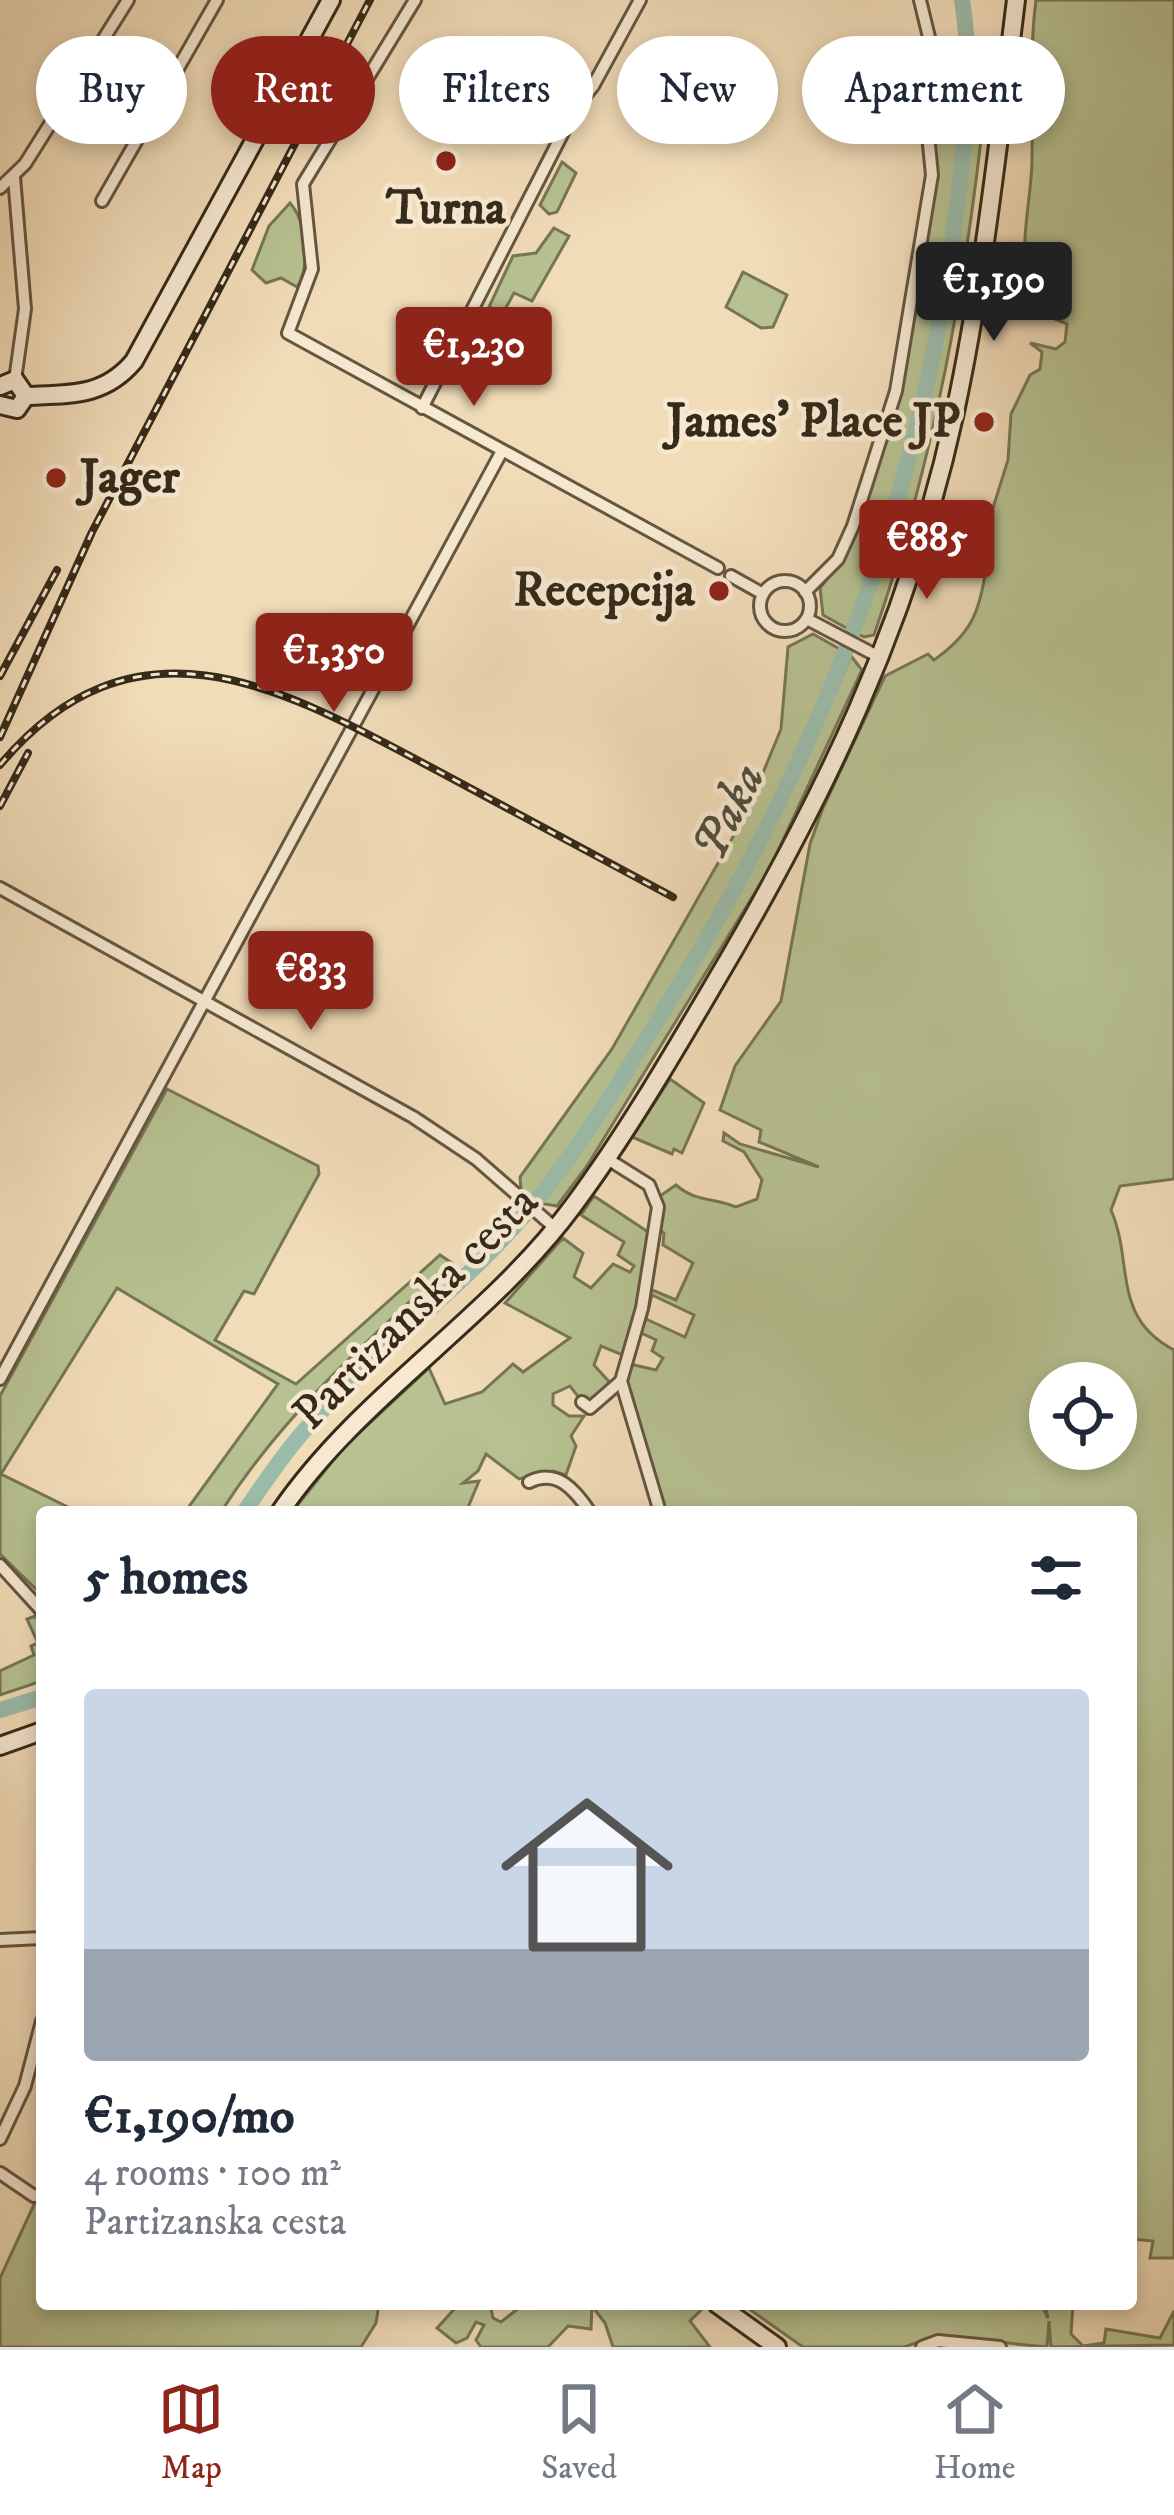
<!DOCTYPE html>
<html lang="en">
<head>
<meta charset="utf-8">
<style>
	:root { --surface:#fff; --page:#f2f2f3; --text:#1f2937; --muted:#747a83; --line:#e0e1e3; --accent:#8f2418 }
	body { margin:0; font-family:"IM FELL DW Pica",serif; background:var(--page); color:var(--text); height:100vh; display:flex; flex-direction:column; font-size:45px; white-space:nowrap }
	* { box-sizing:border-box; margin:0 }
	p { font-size:39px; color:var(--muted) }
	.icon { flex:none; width:66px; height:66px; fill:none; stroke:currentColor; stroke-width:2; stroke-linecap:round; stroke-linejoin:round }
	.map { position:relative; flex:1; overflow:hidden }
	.details { position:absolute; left:36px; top:1506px; width:1101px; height:804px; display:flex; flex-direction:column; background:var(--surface); border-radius:12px; box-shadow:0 6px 18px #0003 }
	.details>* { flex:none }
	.banner { position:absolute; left:36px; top:36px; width:1104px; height:108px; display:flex; gap:24px }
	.tools { position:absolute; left:1029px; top:1362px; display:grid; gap:24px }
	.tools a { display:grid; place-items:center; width:108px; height:108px; border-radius:50%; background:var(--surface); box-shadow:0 6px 18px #0003; font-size:60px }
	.price { position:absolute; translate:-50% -102px; padding:0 27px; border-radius:12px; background:var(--accent); color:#fff; font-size:39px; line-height:78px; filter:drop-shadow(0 3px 6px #0008) }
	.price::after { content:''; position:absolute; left:50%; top:72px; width:36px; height:27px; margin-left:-18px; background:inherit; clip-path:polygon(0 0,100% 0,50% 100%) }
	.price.on { background:#222; color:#fff }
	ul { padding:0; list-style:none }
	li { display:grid; align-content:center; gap:24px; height:636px; padding:0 48px }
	li span { display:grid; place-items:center; height:372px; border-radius:12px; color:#555 }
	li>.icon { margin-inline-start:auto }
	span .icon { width:216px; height:216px; fill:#fffc; stroke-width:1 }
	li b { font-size:51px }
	h2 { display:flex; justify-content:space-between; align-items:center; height:144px; padding:0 48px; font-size:51px }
	.tag { padding:0 42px; border-radius:54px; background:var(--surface); box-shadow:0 6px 18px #0003; font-size:42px; line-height:108px }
	.tag.on { background:var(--accent); color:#fff }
	.dock { display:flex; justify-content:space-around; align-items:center; height:168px; border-top:3px solid var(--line); background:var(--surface); font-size:33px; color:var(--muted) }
	.dock a { display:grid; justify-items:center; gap:6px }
	.dock .on { color:var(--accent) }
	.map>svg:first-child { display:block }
</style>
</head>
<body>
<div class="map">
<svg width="1174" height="2347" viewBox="0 0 1174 2347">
	<rect width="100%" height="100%" fill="#f1dcb8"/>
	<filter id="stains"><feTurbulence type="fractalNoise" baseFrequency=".00167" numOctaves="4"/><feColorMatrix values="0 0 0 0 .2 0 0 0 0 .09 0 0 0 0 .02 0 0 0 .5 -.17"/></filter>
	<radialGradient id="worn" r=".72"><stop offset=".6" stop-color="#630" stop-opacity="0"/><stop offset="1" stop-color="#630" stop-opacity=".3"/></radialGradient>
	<g fill="#b7c191" stroke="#767655" stroke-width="3" fill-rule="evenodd">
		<path d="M1036 0H1174V1179L1120 1186 1111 1210C1134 1263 1111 1317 1174 1350V2258H1150L1153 2241 1131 2239V1512H664L625 1385 630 1364 656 1370 663 1358 652 1351 656 1340 637 1331 650 1289 676 1300 693 1263 663 1245 664 1233 658 1229 660 1196 676 1185C697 1203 713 1197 736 1207L757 1199 762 1180 744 1152 723 1141 724 1133 740 1144 819 1167 759 1142 761 1130 720 1110 735 1066 781 1001 810 844 823 808 885 676 928 654 934 660C971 634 980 612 986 568L976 562 1008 460 1011 414 1030 375 1040 369 1042 352 1030 343 1056 349 1065 342 1067 324 1048 316C1044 291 1029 289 1026 269 1021 234 1032 194 1032 158 1033 104 1029 54 1036 0ZM652 1295 694 1315 685 1337 646 1319ZM1050 1383H1116V1449H1050Z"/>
		<path d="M949 76 966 79C956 269 914 452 852 631L823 615 820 588 845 556 897 404 925 263 934 141Z"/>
		<path d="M973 79 986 94C967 279 935 458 874 635L864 637 858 634 908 482 941 345Z"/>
		<path d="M562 162 576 173 557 212 549 214 540 205Z"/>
		<path d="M290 203C306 221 311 266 297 287L281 278 266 283 252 270 269 226Z"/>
		<path d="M554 228 569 236 532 301 514 293 503 313 489 307 513 256 536 253Z"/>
		<path d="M743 272 787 295 773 327 761 328 726 307Z"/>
		<path d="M813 634 845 652C768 847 658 1031 533 1198L521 1190 520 1177 612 1049 746 814 781 729 788 647Z"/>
		<path d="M851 656 862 670 770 868 587 1166 557 1206 539 1203C665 1035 770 850 851 656Z"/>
		<path d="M670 1079 704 1103 682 1153 674 1149 672 1154 632 1137Z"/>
		<path d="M167 1089 318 1166 319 1174 254 1294 244 1291 215 1340 296 1384 440 1255 452 1263C368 1340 283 1414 221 1512H185L278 1384 117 1288 1 1474 78 1512H42V1595L0 1554V1396Z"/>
		<path d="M594 1196 651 1234 644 1289 625 1356 601 1346 594 1365 612 1385 594 1404 580 1399 570 1386 553 1394V1405L569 1416H584L571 1436 576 1446 566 1475 553 1471 519 1479 486 1454 478 1471 463 1483 479 1481 466 1512H292L343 1448 429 1368 445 1404 482 1392 513 1364 523 1372 570 1338 505 1303 563 1238 583 1253 574 1277 591 1288 613 1264 630 1272 634 1266 618 1255 624 1242 581 1215Z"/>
		<path d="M35 1616 42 1627V1681L0 1695V1671L34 1655 31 1646 38 1643 27 1619Z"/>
		<path d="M37 2198H42V2304H379L376 2323 361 2347H0V2278Z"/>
		<path d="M459 2304H490L493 2318 501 2322 524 2304H698L703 2308 690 2321 710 2347H613L605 2323 592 2306 591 2329 568 2326 548 2347H481L476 2340 484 2325 476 2322 467 2338 456 2343 437 2328Z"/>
		<path d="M742 2304H1041L1048 2318 1045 2304H1073L1071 2334 1083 2346 1104 2343 1106 2329 1160 2338 1174 2311V2345L1051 2347 1049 2321 1047 2347 937 2336 904 2347H803Z"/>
	</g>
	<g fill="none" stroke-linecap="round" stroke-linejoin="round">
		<g stroke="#9bbcab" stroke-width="16">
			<path d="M244 1512C263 1485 281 1457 303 1432 376 1347 470 1285 540 1196 589 1134 629 1067 670 1000 814 766 915 517 952 243 963 162 975 81 962 0"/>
			<path d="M0 1710 42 1697"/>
		</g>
		<g stroke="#655641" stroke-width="16">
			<g id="street">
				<path d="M415 0 303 184 312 269 288 333 718 568"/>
				<path d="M920 0 934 58 1007 73"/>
				<path d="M14 177 25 309 15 380"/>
				<path d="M0 188 25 164 128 0"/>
				<path d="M102 201 217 0"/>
				<path d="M422 408 576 107 593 86 640 0"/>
				<path d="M731 576 763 594"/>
				<circle cx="785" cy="606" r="25"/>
				<path d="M805 592 838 559 853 526 896 391 932 175 923 85"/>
				<path d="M807 619 881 658"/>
				<path d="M0 888 413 1117 476 1159 555 1228"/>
				<path d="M606 1158 649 1185 658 1207 642 1308 621 1381 660 1512"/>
				<path d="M0 1379 502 451"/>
				<path d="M582 1402 590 1408 621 1381"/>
				<path d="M529 1482C557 1468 575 1490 590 1512"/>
				<path d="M0 1565 42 1611"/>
				<path d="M0 1940 42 1938"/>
				<path d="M0 2139 25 2086 42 2021"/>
				<path d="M0 2173 34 2196 42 2195"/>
				<path d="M922 2347 938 2341 1000 2347"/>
			</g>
		</g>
		<g stroke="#362a19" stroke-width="22">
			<g id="secondary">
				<path d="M0 386 15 380 26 396 17 409 0 405"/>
				<path d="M26 396C70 394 104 397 134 361L331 0"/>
				<path d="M280 1512C361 1394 488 1321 573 1206 625 1136 670 1059 714 984 823 800 909 623 955 412 984 276 999 137 1016 0"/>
				<path d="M0 1746 42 1731"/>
				<path d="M717 2304 777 2347"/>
			</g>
		</g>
		<use href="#street" stroke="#f6e8d1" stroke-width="10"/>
		<use href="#secondary" stroke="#f6e8d1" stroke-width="16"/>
		<g stroke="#362a19" stroke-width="8">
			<g id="rail">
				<path d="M0 676 57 570"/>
				<path d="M0 737 92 532 370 0"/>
				<path d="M0 765C138 601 289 692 438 771 517 813 595 856 673 897"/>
				<path d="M0 806 28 753"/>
			</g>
		</g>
		<use href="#rail" stroke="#f6e8d1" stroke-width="3" stroke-dasharray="9" stroke-linecap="butt"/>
	</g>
	<g fill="#8f2418" stroke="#f6e8d1" stroke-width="4.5">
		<circle cx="446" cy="161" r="12"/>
		<circle cx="984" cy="422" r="12"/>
		<circle cx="56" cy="478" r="12"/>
		<circle cx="719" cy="591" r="12"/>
	</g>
	<g text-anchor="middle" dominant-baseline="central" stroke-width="9" stroke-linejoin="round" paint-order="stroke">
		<g font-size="48" font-weight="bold" fill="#362a19" stroke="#f6e8d1" text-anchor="end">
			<text x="446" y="209" text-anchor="middle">Turna</text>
			<text x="960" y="422">James' Place JP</text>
			<text x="80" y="478" text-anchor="start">Jager</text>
			<text x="695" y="591">Recepcija</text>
		</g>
		<g font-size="48" fill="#362a19" stroke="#f6e8d1">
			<text transform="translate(416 1308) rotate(-45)">Partizanska cesta</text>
		</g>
		<g font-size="51" font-style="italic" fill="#4f4e3e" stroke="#f6e8d1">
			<text transform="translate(729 812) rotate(-63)">Paka</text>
		</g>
	</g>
	<rect width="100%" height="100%" filter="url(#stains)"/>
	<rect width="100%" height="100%" fill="url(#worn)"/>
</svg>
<div class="tools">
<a><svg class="icon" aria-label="locate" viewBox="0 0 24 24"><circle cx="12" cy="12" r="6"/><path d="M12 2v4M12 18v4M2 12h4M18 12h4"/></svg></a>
</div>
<b class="price on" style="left:994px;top:344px">€1,190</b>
<b class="price" style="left:474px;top:409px">€1,230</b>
<b class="price" style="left:927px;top:602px">€885</b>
<b class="price" style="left:334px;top:715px">€1,350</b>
<b class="price" style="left:311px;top:1033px">€833</b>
<div class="banner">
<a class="tag">Buy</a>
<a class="tag on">Rent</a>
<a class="tag">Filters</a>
<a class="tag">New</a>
<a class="tag">Apartment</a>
</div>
<section class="details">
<h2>5 homes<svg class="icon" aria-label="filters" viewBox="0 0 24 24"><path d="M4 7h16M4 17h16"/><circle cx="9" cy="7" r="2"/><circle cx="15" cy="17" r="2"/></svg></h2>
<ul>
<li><span style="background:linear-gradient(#c9d6e8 70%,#9aa5b1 0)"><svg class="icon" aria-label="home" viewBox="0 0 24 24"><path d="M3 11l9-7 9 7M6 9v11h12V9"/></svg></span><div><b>€1,190/mo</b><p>4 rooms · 100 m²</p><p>Partizanska cesta</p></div></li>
</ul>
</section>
</div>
<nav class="dock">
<a class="on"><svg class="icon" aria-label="map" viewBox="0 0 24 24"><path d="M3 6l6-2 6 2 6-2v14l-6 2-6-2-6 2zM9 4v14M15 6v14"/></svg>Map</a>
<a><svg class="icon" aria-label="saved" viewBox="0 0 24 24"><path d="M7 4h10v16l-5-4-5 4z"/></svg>Saved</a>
<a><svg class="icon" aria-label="home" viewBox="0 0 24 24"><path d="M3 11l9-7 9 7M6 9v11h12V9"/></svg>Home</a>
</nav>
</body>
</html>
